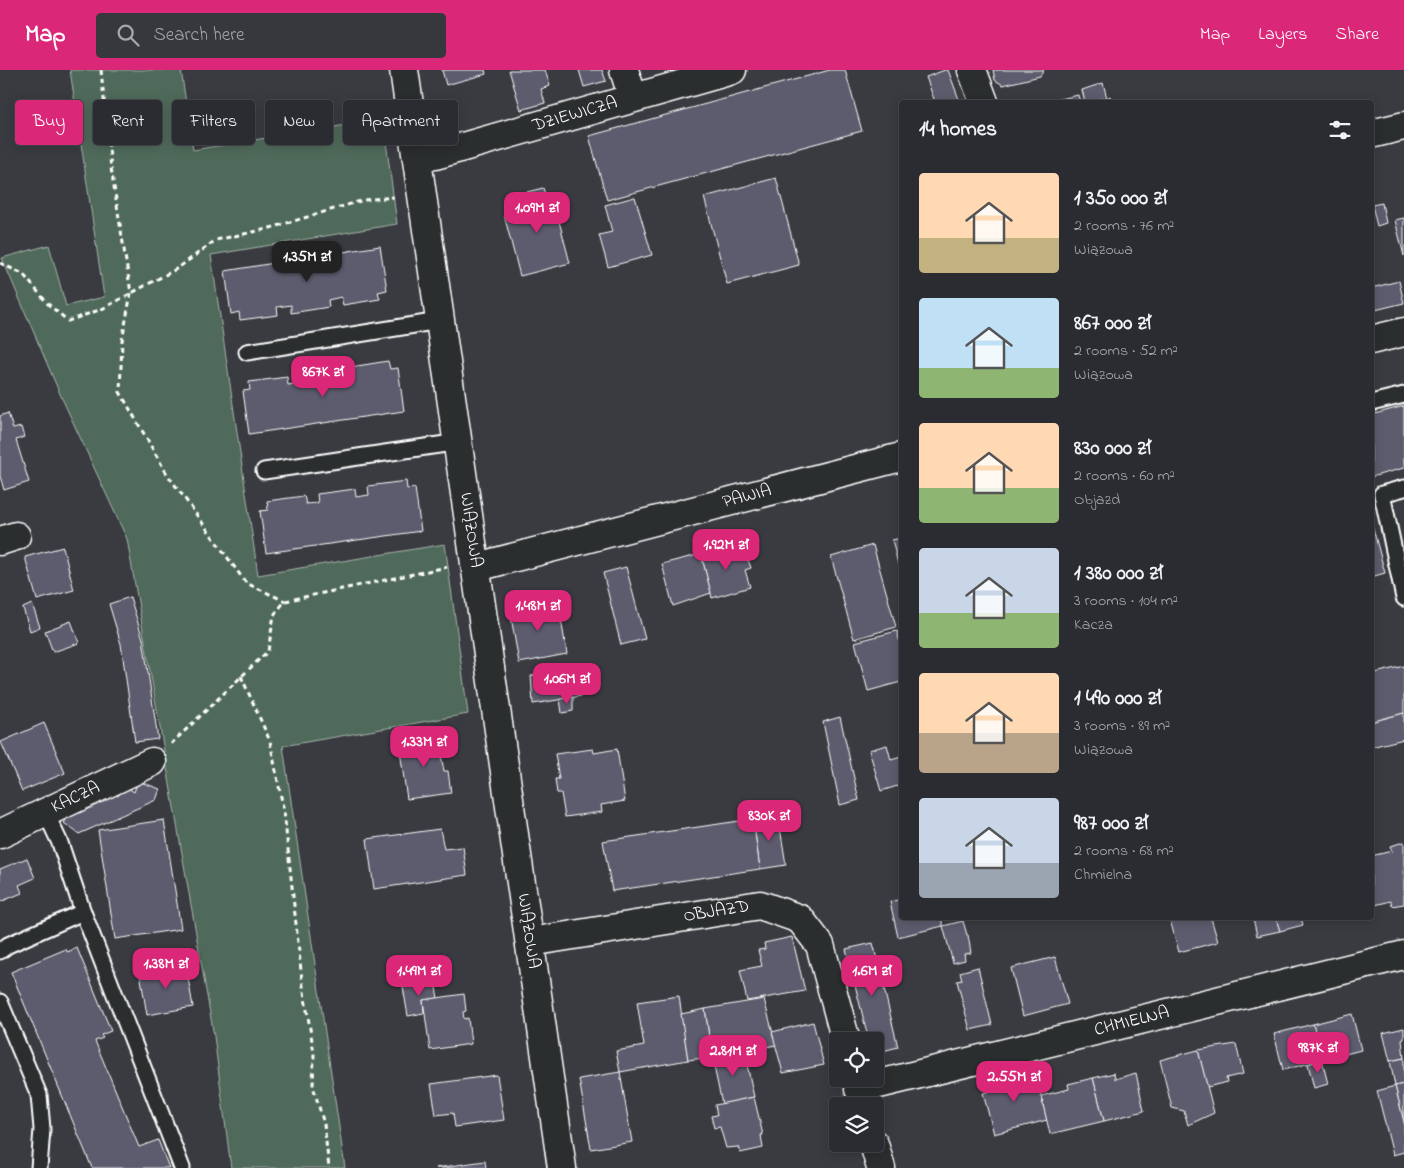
<!DOCTYPE html>
<html lang="en">
<head>
<meta charset="utf-8">
<style>
	:root { --surface:#2b2c31; --page:#37383d; --text:#f1f3f6; --muted:#a6a7ab; --line:#47484d; --accent:#db2777 }
	body { margin:0; font-family:"Indie Flower",sans-serif; background:var(--page); color:var(--text); height:100vh; display:flex; flex-direction:column; font-size:19px; white-space:nowrap }
	* { box-sizing:border-box; margin:0 }
	p { font-size:16px; color:var(--muted) }
	.icon { flex:none; width:28px; height:28px; fill:none; stroke:currentColor; stroke-width:2; stroke-linecap:round; stroke-linejoin:round }
	.map { position:relative; flex:1; overflow:hidden }
	.drawer { position:absolute; left:899px; top:30px; width:475px; height:820px; display:flex; flex-direction:column; background:var(--surface); border-radius:5px; box-shadow:0 2px 12px #0003,0 0 0 1px var(--line) }
	.drawer>* { flex:none }
	.top-card { position:absolute; left:15px; top:30px; width:475px; height:45px; display:flex; gap:10px }
	.controls { position:absolute; left:829px; top:962px; display:grid; gap:10px }
	.controls a { display:grid; place-items:center; width:55px; height:55px; border-radius:5px; background:var(--surface); box-shadow:0 2px 12px #0003,0 0 0 1px var(--line); font-size:25px }
	.price { position:absolute; translate:-50% -42px; padding:0 11px; border-radius:10px; background:var(--accent); color:#fff; font-size:16px; line-height:32px; filter:drop-shadow(0 1px 2px #0008) }
	.price::after { content:''; position:absolute; left:50%; top:30px; width:15px; height:11px; margin-left:-8px; background:inherit; clip-path:polygon(0 0,100% 0,50% 100%) }
	.price.active { background:#222; color:#fff }
	ul { padding:0; list-style:none }
	li { display:flex; align-items:center; gap:15px; height:125px; padding:0 20px }
	li span { display:grid; place-items:center; flex:none; width:140px; height:100px; border-radius:5px; color:#555 }
	li>.icon { margin-inline-start:auto }
	span .icon { width:60px; height:60px; fill:#fffc; stroke-width:1 }
	li b { font-size:21px }
	h2 { display:flex; justify-content:space-between; align-items:center; height:60px; padding:0 20px; font-size:21px }
	.tag { padding:0 18px; border-radius:5px; background:var(--surface); box-shadow:0 2px 12px #0003,0 0 0 1px var(--line); font-size:18px; line-height:45px }
	.tag.active { background:var(--accent); color:#fff }
	header { display:flex; align-items:center; gap:30px; box-sizing:border-box; height:70px; padding:0 25px; background:var(--accent); color:#fff }
	header strong { font-size:24px }
	nav { display:flex; gap:28px; margin-inline-start:auto; font-size:18px }
	.search { width:350px; height:45px; background:var(--page); display:flex; align-items:center; gap:12px; box-sizing:border-box; padding:0 18px; border-radius:5px; color:var(--muted); font-size:19px }
	.map>svg:first-child { display:block }
</style>
</head>
<body>
<header>
<strong>Map</strong>
<div class="search"><svg class="icon" aria-label="search" viewBox="0 0 24 24"><circle cx="10" cy="10" r="6"/><path d="M15 15l6 6"/></svg>Search here</div>
<nav><a>Map</a><a>Layers</a><a>Share</a></nav>
</header>
<div class="map">
<svg width="1404" height="1098" viewBox="0 0 1404 1098">
	<rect width="100%" height="100%" fill="#393b41"/>
	<filter id="ink" filterUnits="userSpaceOnUse"><feTurbulence type="fractalNoise" baseFrequency=".02" numOctaves="2"/><feDisplacementMap in="SourceGraphic" scale="10" xChannelSelector="R" yChannelSelector="G"/><feConvolveMatrix kernelMatrix="1 2 1 2 8 2 1 2 1" color-interpolation-filters="sRGB"/></filter>
	<g filter="url(#ink)">
		<path fill="#506b5a" stroke="#a8b5ac" d="M70 0H181L193 80 383 49 397 154 211 185 258 505 445 474 468 644 283 676 345 1098H231L214 966 127 469 60 324 2 188 49 175 66 236 104 227Z"/>
		<g fill="#5b5c6e" stroke="#fff">
			<path d="M442 0H485L486 4 446 15Z"/>
			<path d="M509 0H545L550 16 541 19 545 33 521 40Z"/>
			<path d="M579 0H602L606 11 584 17Z"/>
			<path d="M830 0H845L862 61 607 130 589 66Z"/>
			<path d="M945 0H948L960 32H935L926 7Z"/>
			<path d="M993 0H1044L1040 6 1003 15 995 10Z"/>
			<path d="M1103 13 1107 28 1085 32 1082 20Z"/>
			<path d="M1078 25 1080 32H1053L1052 31Z"/>
			<path d="M1110 26 1112 32H1090L1107 28Z"/>
			<path d="M776 108 799 195 727 214 704 127Z"/>
			<path d="M543 118 548 133 554 132 570 193 520 206 504 145 523 140 519 124Z"/>
			<path d="M635 127 652 185 608 197 599 165 612 162 605 135Z"/>
			<path d="M1382 133 1386 153 1377 156 1372 135Z"/>
			<path d="M1404 148V186L1395 150Z"/>
			<path d="M380 176 387 220 378 222 380 229 343 235 341 227 328 230 329 237 291 243V235L277 237 278 245 240 250 239 242 231 244 225 201Z"/>
			<path d="M1399 211 1404 233 1371 241V218Z"/>
			<path d="M388 291 390 299 398 298 404 341 249 364 243 321 250 320 249 312 287 307 288 315 301 313 300 304 338 299 339 307 352 305 351 297Z"/>
			<path d="M1404 336V398L1371 407V345Z"/>
			<path d="M8 343 13 359 21 357 24 367 16 370 29 412 4 420 0 406V346Z"/>
			<path d="M406 411 407 419 415 418 421 461 266 483 260 441 268 440 267 431 304 426 306 434 318 433 317 424 355 419 356 427 369 425 368 416Z"/>
			<path d="M1371 451 1385 503 1371 507Z"/>
			<path d="M901 468V493L898 494 892 470Z"/>
			<path d="M873 475 896 557 854 569 831 487Z"/>
			<path d="M730 476 740 483 742 489 747 487 751 498 745 500 750 517 712 528 701 484Z"/>
			<path d="M63 477 74 520 37 530 25 487Z"/>
			<path d="M701 484 711 523 673 536 662 494Z"/>
			<path d="M626 497 645 569 621 575 603 503Z"/>
			<path d="M130 527 143 569 158 669 135 672 121 574 109 534Z"/>
			<path d="M558 532 567 584 519 593 510 541Z"/>
			<path d="M32 534 40 557 30 561 23 538Z"/>
			<path d="M71 551 79 573 53 582 45 561Z"/>
			<path d="M897 561 901 577V612L868 621 855 572Z"/>
			<path d="M1404 596V643L1371 652V604Z"/>
			<path d="M579 598 582 626 533 634 531 606Z"/>
			<path d="M573 627V641L562 643 560 629Z"/>
			<path d="M1404 643V669L1371 677V652Z"/>
			<path d="M840 647 859 730 840 735 823 652Z"/>
			<path d="M44 653 65 703 22 721 1 672Z"/>
			<path d="M443 667 445 685H441L444 701H448L451 723 407 729 399 674Z"/>
			<path d="M887 675 891 690 901 687V715L881 721 869 680Z"/>
			<path d="M593 679 594 683 617 679 625 731 601 735 602 742 565 747 561 723H557L555 709H559L555 684Z"/>
			<path d="M138 711 160 719 156 730 79 764 64 753 72 741 77 744 84 733 90 738 97 727 104 732 111 721 118 726 125 716 134 722Z"/>
			<path d="M778 745 786 795 760 799 753 749Z"/>
			<path d="M753 749 760 799 612 821 603 771Z"/>
			<path d="M164 750 181 859 115 869 98 760Z"/>
			<path d="M440 759 444 779 463 777 467 805 374 819 367 769Z"/>
			<path d="M1404 772V834L1392 836 1391 831 1371 836V786L1392 781 1390 776Z"/>
			<path d="M27 788 35 808 19 815 22 823 0 832V799Z"/>
			<path d="M901 829V848H941L943 856 898 867 890 832Z"/>
			<path d="M1180 848H1211L1218 872 1179 882 1170 850Z"/>
			<path d="M1253 848H1276L1280 861 1257 866Z"/>
			<path d="M1276 848H1301L1303 855 1280 861Z"/>
			<path d="M963 851 967 865H968L971 883 964 884 965 890 953 893 943 856Z"/>
			<path d="M792 867 805 921 747 931 740 900 762 896 758 880 765 879 764 873Z"/>
			<path d="M873 873 898 977 875 983V971H869L846 879Z"/>
			<path d="M77 878 111 961 101 965 103 968 95 971 139 1077 158 1070 169 1098H92L11 902 66 879 67 882Z"/>
			<path d="M1055 887 1068 934 1023 946 1011 898Z"/>
			<path d="M186 896 193 937 147 945 140 903Z"/>
			<path d="M978 897 992 955 970 960 957 911 962 910 960 902Z"/>
			<path d="M435 912 438 928 423 930 424 943 408 946 403 917Z"/>
			<path d="M464 924 466 941 463 942 464 949 468 948 471 974 430 980 423 930Z"/>
			<path d="M679 926 688 990 620 1002 616 981 644 976 637 932Z"/>
			<path d="M764 929 776 975 712 987 705 939Z"/>
			<path d="M705 939 712 987 688 990 681 944Z"/>
			<path d="M1352 944 1361 980 1322 990 1313 954Z"/>
			<path d="M813 952 824 995 783 1003 772 962Z"/>
			<path d="M1313 954 1322 990 1283 1000 1274 964Z"/>
			<path d="M1404 958V969L1402 970 1404 988 1390 991 1383 963Z"/>
			<path d="M1236 974 1243 1004 1226 1008 1227 1012 1207 1017 1198 980Z"/>
			<path d="M1198 980 1214 1043 1188 1055 1184 1041 1172 1038 1160 990Z"/>
			<path d="M744 981 754 1027 722 1034 712 987Z"/>
			<path d="M1404 988V1014L1395 1016 1390 991Z"/>
			<path d="M1322 990 1328 1014 1314 1018 1308 994Z"/>
			<path d="M620 1002 632 1072 591 1079 579 1009Z"/>
			<path d="M1026 1003 1028 1011 1037 1010 1047 1050 994 1064 983 1023 991 1021 990 1011Z"/>
			<path d="M1114 1003 1115 1009 1136 1003 1144 1041 1104 1051 1093 1008Z"/>
			<path d="M497 1005 504 1050 455 1057 453 1043 436 1045 431 1014Z"/>
			<path d="M1093 1008 1104 1051 1050 1064 1041 1026 1069 1019 1068 1014Z"/>
			<path d="M1404 1014V1052L1395 1016Z"/>
			<path d="M1395 1016 1404 1052V1082L1393 1085 1377 1021Z"/>
			<path d="M754 1027 763 1065H761L763 1078 740 1083 738 1077 726 1078 720 1057 714 1058 711 1046 717 1045 715 1035Z"/>
			<path d="M485 1091 486 1098H436Z"/>
		</g>
		<g fill="none" stroke-linecap="round" stroke-linejoin="round">
			<g stroke="#fff" stroke-width="19">
				<g id="service">
					<path d="M247 282 439 251"/>
					<path d="M1371 333 1404 325"/>
					<path d="M264 401 459 372"/>
					<path d="M1404 418 1382 424 1404 528"/>
					<path d="M46 743 60 773 83 842 182 1098"/>
					<path d="M0 881 8 875 83 842"/>
					<path d="M0 932 39 1025 42 1059 39 1098"/>
				</g>
			</g>
			<g stroke="#fff" stroke-width="31">
				<g id="minor">
					<path id="s1" d="M404 0 562 1098"/>
					<path d="M624 0 633 28"/>
					<path d="M972 0 984 32"/>
					<path d="M1371 64 1404 56"/>
					<path id="s2" d="M417 88 435 85 732 0"/>
					<path d="M1371 270 1404 262"/>
					<path d="M0 471 16 466"/>
					<path id="s3" d="M477 497 901 387"/>
					<path id="s4" d="M0 764 152 692"/>
					<path id="s5" d="M530 872 760 835 800 849 820 875 846 971"/>
					<path id="s6" d="M859 1019 1404 885"/>
					<path d="M874 1074 881 1098"/>
				</g>
			</g>
			<g stroke="#fff" stroke-width="3" stroke-dasharray="5 4" stroke-linecap="butt">
				<path d="M101 0 111 98 131 223 122 271 120 322 167 404 246 513 285 531"/>
				<path d="M0 193 23 204 48 234 68 251 102 239 178 198 216 170 267 159 364 130 394 127"/>
				<path d="M241 606 270 671 284 742 302 910 314 983 313 1016 324 1054 329 1098"/>
				<path d="M171 674 268 581 274 545 285 531 447 497"/>
			</g>
			<use href="#service" stroke="#2a2d2e" stroke-width="15"/>
			<use href="#minor" stroke="#2a2d2e" stroke-width="28"/>
		</g>
	</g>
	<g text-anchor="middle" dominant-baseline="central" stroke-width="5" stroke-linejoin="round" paint-order="stroke">
		<g font-size="18" fill="#fff" stroke="#2a2d2e">
			<text stroke="none"><textPath href="#s2" startOffset="164">DZIEWICZA</textPath></text>
			<text stroke="none"><textPath href="#s3" startOffset="279">PAWIA</textPath></text>
			<text stroke="none"><textPath href="#s1" startOffset="465">WIĄZOWA</textPath></text>
			<text stroke="none"><textPath href="#s4" startOffset="84">KACZA</textPath></text>
			<text stroke="none"><textPath href="#s5" startOffset="189">OBJAZD</textPath></text>
			<text stroke="none"><textPath href="#s1" startOffset="870">WIĄZOWA</textPath></text>
			<text stroke="none"><textPath href="#s6" startOffset="281">CHMIELNA</textPath></text>
		</g>
	</g>
</svg>
<div class="controls">
<a><svg class="icon" aria-label="locate" viewBox="0 0 24 24"><circle cx="12" cy="12" r="6"/><path d="M12 2v4M12 18v4M2 12h4M18 12h4"/></svg></a>
<a><svg class="icon" aria-label="layers" viewBox="0 0 24 24"><path d="M12 4l9 5-9 5-9-5zM3 14l9 5 9-5"/></svg></a>
</div>
<b class="price" style="left:537px;top:164px">1.09M zł</b>
<b class="price active" style="left:307px;top:213px">1.35M zł</b>
<b class="price" style="left:323px;top:328px">867K zł</b>
<b class="price" style="left:726px;top:501px">1.92M zł</b>
<b class="price" style="left:538px;top:562px">1.48M zł</b>
<b class="price" style="left:567px;top:635px">1.06M zł</b>
<b class="price" style="left:424px;top:698px">1.33M zł</b>
<b class="price" style="left:769px;top:772px">830K zł</b>
<b class="price" style="left:166px;top:920px">1.38M zł</b>
<b class="price" style="left:419px;top:927px">1.49M zł</b>
<b class="price" style="left:872px;top:927px">1.6M zł</b>
<b class="price" style="left:1318px;top:1004px">987K zł</b>
<b class="price" style="left:733px;top:1007px">2.81M zł</b>
<b class="price" style="left:1014px;top:1033px">2.55M zł</b>
<div class="top-card">
<a class="tag active">Buy</a>
<a class="tag">Rent</a>
<a class="tag">Filters</a>
<a class="tag">New</a>
<a class="tag">Apartment</a>
</div>
<section class="drawer">
<h2>14 homes<svg class="icon" aria-label="filters" viewBox="0 0 24 24"><path d="M4 7h16M4 17h16"/><circle cx="9" cy="7" r="2"/><circle cx="15" cy="17" r="2"/></svg></h2>
<ul>
<li><span style="background:linear-gradient(#ffd9b3 65%,#c2b280 0)"><svg class="icon" aria-label="home" viewBox="0 0 24 24"><path d="M3 11l9-7 9 7M6 9v11h12V9"/></svg></span><div><b>1 350 000 zł</b><p>2 rooms · 76 m²</p><p>Wiązowa</p></div></li>
<li><span style="background:linear-gradient(#bfe0f5 70%,#8fb573 0)"><svg class="icon" aria-label="home" viewBox="0 0 24 24"><path d="M3 11l9-7 9 7M6 9v11h12V9"/></svg></span><div><b>867 000 zł</b><p>2 rooms · 52 m²</p><p>Wiązowa</p></div></li>
<li><span style="background:linear-gradient(#ffd9b3 65%,#8fb573 0)"><svg class="icon" aria-label="home" viewBox="0 0 24 24"><path d="M3 11l9-7 9 7M6 9v11h12V9"/></svg></span><div><b>830 000 zł</b><p>2 rooms · 60 m²</p><p>Objazd</p></div></li>
<li><span style="background:linear-gradient(#c9d6e8 65%,#8fb573 0)"><svg class="icon" aria-label="home" viewBox="0 0 24 24"><path d="M3 11l9-7 9 7M6 9v11h12V9"/></svg></span><div><b>1 380 000 zł</b><p>3 rooms · 104 m²</p><p>Kacza</p></div></li>
<li><span style="background:linear-gradient(#ffd9b3 60%,#b9a48a 0)"><svg class="icon" aria-label="home" viewBox="0 0 24 24"><path d="M3 11l9-7 9 7M6 9v11h12V9"/></svg></span><div><b>1 490 000 zł</b><p>3 rooms · 89 m²</p><p>Wiązowa</p></div></li>
<li><span style="background:linear-gradient(#c9d6e8 65%,#9aa5b1 0)"><svg class="icon" aria-label="home" viewBox="0 0 24 24"><path d="M3 11l9-7 9 7M6 9v11h12V9"/></svg></span><div><b>987 000 zł</b><p>2 rooms · 68 m²</p><p>Chmielna</p></div></li>
</ul>
</section>
</div>
</body>
</html>
